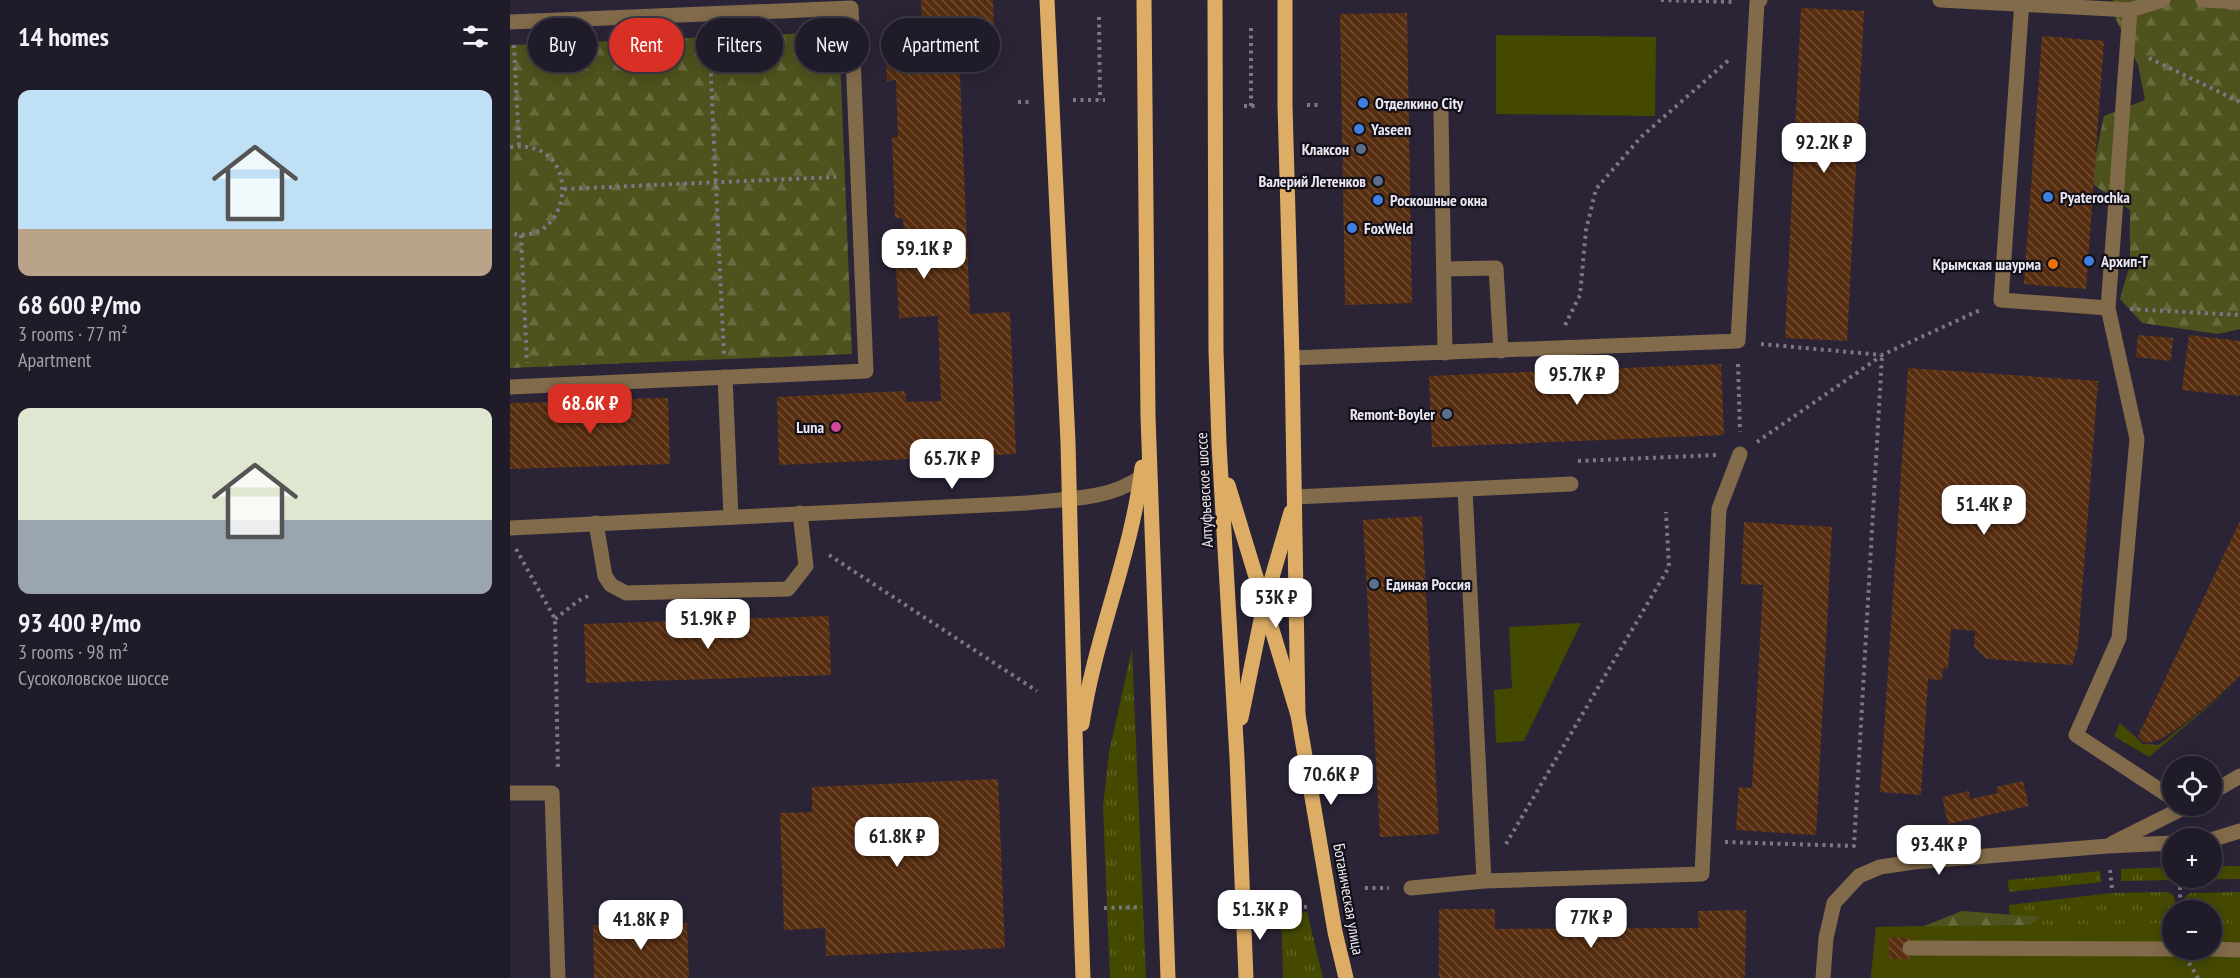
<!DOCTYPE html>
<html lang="en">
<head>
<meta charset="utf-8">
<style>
	:root { --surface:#201b29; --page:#2d2835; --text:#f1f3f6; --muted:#a2a1a8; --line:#3d3946; --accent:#d93025 }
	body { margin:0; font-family:"PT Sans Narrow",sans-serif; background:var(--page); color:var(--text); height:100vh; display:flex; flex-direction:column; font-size:22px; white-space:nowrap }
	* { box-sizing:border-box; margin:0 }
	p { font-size:20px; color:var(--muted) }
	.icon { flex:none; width:33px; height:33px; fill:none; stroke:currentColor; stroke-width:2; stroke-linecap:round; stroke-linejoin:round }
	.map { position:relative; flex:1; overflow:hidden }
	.drawer { display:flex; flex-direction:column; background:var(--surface); width:510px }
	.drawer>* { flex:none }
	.hud { position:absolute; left:18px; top:18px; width:570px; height:54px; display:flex; gap:12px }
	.tools { position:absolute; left:1652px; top:756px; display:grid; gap:12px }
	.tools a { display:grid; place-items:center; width:60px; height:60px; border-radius:50%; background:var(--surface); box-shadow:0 3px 15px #0003,0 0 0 2px var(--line); font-size:30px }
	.price { position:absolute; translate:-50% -51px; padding:0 14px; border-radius:12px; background:#fff; color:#222; font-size:20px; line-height:39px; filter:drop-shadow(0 2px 3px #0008) }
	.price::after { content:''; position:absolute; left:50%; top:36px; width:18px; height:14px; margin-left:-9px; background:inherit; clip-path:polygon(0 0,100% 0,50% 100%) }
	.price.active { background:var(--accent); color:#fff }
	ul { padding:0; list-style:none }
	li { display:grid; align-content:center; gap:12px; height:318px; padding:0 18px }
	li span { display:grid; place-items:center; height:186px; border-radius:12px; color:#555 }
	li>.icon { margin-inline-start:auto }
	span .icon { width:108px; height:108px; fill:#fffc; stroke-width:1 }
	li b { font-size:26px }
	h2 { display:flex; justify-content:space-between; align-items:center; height:72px; padding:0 18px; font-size:26px }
	.chip { padding:0 21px; border-radius:27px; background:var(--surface); box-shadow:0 3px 15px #0003,0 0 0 2px var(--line); font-size:21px; line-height:54px }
	.chip.active { background:var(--accent); color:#fff }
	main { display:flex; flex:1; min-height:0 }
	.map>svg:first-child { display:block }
</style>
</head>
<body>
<main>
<section class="drawer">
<h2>14 homes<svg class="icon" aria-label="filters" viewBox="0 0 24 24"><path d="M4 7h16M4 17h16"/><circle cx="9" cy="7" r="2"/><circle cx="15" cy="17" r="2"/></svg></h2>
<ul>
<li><span style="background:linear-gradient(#bfe0f5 75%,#b9a48a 0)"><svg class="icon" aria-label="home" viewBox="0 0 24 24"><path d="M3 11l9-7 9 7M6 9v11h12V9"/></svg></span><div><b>68 600 ₽/mo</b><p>3 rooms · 77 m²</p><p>Apartment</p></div></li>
<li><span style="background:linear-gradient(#dfe7d0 60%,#9aa5b1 0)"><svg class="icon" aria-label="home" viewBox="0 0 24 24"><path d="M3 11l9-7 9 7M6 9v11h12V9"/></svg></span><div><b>93 400 ₽/mo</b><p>3 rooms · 98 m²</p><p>Сусоколовское шоссе</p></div></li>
</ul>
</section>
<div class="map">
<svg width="1730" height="978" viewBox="0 0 1730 978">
	<defs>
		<pattern id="grass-tufts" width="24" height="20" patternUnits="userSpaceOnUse" patternTransform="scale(1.5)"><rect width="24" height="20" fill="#454900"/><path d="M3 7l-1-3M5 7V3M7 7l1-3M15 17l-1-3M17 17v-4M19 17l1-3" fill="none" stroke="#606326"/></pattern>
		<pattern id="forest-firs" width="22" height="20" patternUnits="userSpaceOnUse" patternTransform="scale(1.5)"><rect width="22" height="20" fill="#4e521d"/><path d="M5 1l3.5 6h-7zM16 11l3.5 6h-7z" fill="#686b3e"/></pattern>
		<pattern id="building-back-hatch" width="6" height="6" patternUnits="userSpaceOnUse" patternTransform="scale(1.5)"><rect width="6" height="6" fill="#582e10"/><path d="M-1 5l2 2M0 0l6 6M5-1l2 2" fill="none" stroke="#704c33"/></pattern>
	</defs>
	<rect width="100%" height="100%" fill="#2b2437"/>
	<g fill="url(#grass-tufts)">
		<path d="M622 649 636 978H600L593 807 599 753Z"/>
		<path d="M1721 687 1639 757 1604 736 1610 723 1633 744 1649 745Z"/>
		<path d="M1701 866H1730V879L1611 881V869L1662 867V878H1701Z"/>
		<path d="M1590 871 1591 882 1499 892 1498 880Z"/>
		<path d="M1657 892C1667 894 1665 903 1665 910H1662V923H1659L1658 934 1680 978H1361L1366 927 1500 925 1499 905 1602 893Z"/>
		<path d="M1730 892V940H1701V910H1675V897L1680 893Z"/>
		<path d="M797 912 813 978H773L771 912Z"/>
	</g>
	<g fill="url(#forest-firs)">
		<path d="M1603 0H1730V329L1708 334 1632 323 1610 299 1620 264V210L1580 182 1594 116 1635 100 1628 65 1604 15Z"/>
		<path d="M329 32 342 354 0 368V45Z"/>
		<path d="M1452 911 1531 917 1493 944 1367 978 1376 941Z"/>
	</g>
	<g fill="#454900">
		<path d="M986 35 1146 37 1145 116 986 114Z"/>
		<path d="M1071 623 1014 741 986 743 984 690 1002 688 999 627Z"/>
		<path d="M1662 923V950H1701V923L1730 924V978H1361L1366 927Z"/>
	</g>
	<g fill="url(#building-back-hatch)">
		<path d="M411 0H483L484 27 448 29 460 314 500 312 506 454 269 465 267 397 395 391 396 402 431 401 428 316 389 318 386 267H396L393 218H385L382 137H388L386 80 377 81 375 32 412 30Z"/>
		<path d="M1291 8 1354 11 1337 341 1275 338Z"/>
		<path d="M897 13 902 303 835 305 830 14Z"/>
		<path d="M1532 36 1594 41 1576 289 1514 284Z"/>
		<path d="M1628 335 1663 338 1661 361 1626 357Z"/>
		<path d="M1679 335 1730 341V396L1672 390Z"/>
		<path d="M1211 364 1214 435 922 447 919 376Z"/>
		<path d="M1398 368 1588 381 1568 646 1562 665 1477 659 1464 647 1465 631 1441 629 1438 669 1433 668 1432 680 1418 679 1411 795 1370 792Z"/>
		<path d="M158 398 160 464 0 469V403L51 402V412L106 410 105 399Z"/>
		<path d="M912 516 929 834 870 837 853 520Z"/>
		<path d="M1730 521V676L1705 699 1668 728 1651 739 1637 743 1632 741 1628 736Z"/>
		<path d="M1234 522 1322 527 1306 835 1226 830 1229 787 1242 788 1253 585 1231 584Z"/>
		<path d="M319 616 321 675 76 683 74 624Z"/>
		<path d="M488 779 495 948 316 956 315 928 274 930 270 813 302 812V787Z"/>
		<path d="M1513 781 1519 806 1438 824 1432 797 1459 791 1460 799 1488 793 1486 787Z"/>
		<path d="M929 909H985V929L1189 928 1188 911 1236 910 1235 978H929Z"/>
		<path d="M177 923 179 978H84L83 925Z"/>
		<path d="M1379 937 1400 938V959H1379Z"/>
	</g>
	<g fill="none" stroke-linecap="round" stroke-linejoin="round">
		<g stroke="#7c7686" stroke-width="4" stroke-dasharray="3 4.5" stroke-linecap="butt">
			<path d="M1151 0 1225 2"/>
			<path d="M589 17 590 100"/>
			<path d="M199 36 214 356"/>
			<path d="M4 45 9 146"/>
			<path d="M1639 58 1730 102"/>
			<path d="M563 100H595"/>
			<path d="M508 102H521"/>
			<path d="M797 105H809"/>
			<path d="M734 106H748"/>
			<path d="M741 106V27"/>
			<path d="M0 147C76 137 63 250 0 233"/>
			<path d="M54 189 326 177"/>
			<path d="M11 235 17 363"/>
			<path d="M1620 309 1730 315"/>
			<path d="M1055 325 1070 295 1076 230 1086 189 1131 137 1220 59"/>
			<path d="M1251 344 1372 355 1470 310"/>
			<path d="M1228 364 1230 432"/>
			<path d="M1247 442 1371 356"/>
			<path d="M1068 461 1207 455"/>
			<path d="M6 549 45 619 48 771"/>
			<path d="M319 555 527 691"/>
			<path d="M45 619 68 601 82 594"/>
			<path d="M1215 842 1344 846 1372 355"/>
			<path d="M996 844 1159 567 1156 512"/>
			<path d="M1600 870 1602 889"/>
			<path d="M1670 887V910"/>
			<path d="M855 888H879"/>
			<path d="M764 905 797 907"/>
			<path d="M594 908 632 907"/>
			<path d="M1679 963 1688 978"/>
		</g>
		<g stroke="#826b4a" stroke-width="15">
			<path d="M1430 0 1620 10 1653 0"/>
			<path d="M1512 0 1491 300 1598 308"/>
			<path d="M1693 0 1730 2"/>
			<path d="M1620 10 1598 308 1627 439 1609 638 1566 735 1662 798"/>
			<path d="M0 22 341 8 356 371 0 387"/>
			<path d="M931 113 935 353"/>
			<path d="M934 269 986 268 991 351"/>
			<path d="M782 358 1228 341 1247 2 1250 0"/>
			<path d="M215 377 221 517"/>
			<path d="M955 489 974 881"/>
			<path d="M785 497 1061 484"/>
			<path d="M86 523 95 576 101 585 116 593 278 589 296 566 290 513"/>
			<path d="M0 528 516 503C554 499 599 500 631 477"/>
			<path d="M0 793H42L48 978"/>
			<path d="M1701 793 1730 776"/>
			<path d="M1701 840 1730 831"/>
			<path d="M1603 843 1677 806"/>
			<path d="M901 888 974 881 1192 874 1209 509 1230 454"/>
			<path d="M1400 948 1662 949"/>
			<path d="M1701 949 1730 950"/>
			<path d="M1313 978 1316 938 1324 903 1349 876 1370 867 1404 862 1598 846 1662 843"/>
		</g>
		<g stroke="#ddad66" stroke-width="15">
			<path d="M537 0 558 442 566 769 573 978"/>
			<path d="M634 0 638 416 658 978"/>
			<path d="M705 0 706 350 709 444 727 758 736 978"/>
			<path d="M775 0V105L782 358 788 715"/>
			<path d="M718 485 788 715 825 932 836 978"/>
			<path d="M731 718 754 605 781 512"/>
			<path d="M572 724C585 636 622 554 632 467"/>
		</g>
	</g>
	<g fill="#3f7fe0" stroke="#120f17" stroke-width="2">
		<circle cx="853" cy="103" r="6"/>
		<circle cx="849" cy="129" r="6"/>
		<circle cx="1538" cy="197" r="6"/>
		<circle cx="868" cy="200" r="6"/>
		<circle cx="842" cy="228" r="6"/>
		<circle cx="1579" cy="261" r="6"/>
	</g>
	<g fill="#5c6f8a" stroke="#120f17" stroke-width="2">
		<circle cx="851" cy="149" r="6"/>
		<circle cx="868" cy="181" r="6"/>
		<circle cx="937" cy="414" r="6"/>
		<circle cx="864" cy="584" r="6"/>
	</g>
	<circle fill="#e8710a" stroke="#120f17" stroke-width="2" cx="1543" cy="264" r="6"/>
	<circle fill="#d1479c" stroke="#120f17" stroke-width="2" cx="326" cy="427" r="6"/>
	<g text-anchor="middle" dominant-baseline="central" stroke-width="4.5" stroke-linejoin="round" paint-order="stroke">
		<g font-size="16" font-weight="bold" fill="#eae6f2" stroke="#120f17" text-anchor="start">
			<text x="865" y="103">Отделкино City</text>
			<text x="861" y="129">Yaseen</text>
			<text x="839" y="149" text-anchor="end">Клаксон</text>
			<text x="856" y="181" text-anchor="end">Валерий Летенков</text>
			<text x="1550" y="197">Pyaterochka</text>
			<text x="880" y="200">Роскошные окна</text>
			<text x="854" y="228">FoxWeld</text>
			<text x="1591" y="261">Архип-Т</text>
			<text x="1531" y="264" text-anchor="end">Крымская шаурма</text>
			<text x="925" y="414" text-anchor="end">Remont-Boyler</text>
			<text x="314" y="427" text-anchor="end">Luna</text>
			<text x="876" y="584">Единая Россия</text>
		</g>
		<g font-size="16" fill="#eae6f2" stroke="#120f17">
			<text transform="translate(694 490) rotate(-93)">Алтуфьевское шоссе</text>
			<text transform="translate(839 899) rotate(80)">Ботаническая улица</text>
		</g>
	</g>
</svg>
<div class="tools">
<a><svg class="icon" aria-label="locate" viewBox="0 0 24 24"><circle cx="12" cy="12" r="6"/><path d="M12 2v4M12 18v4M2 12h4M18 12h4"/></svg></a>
<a>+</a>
<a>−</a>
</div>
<b class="price" style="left:1314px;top:174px">92.2K ₽</b>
<b class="price" style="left:414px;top:280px">59.1K ₽</b>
<b class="price" style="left:1067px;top:406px">95.7K ₽</b>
<b class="price active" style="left:80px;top:435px">68.6K ₽</b>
<b class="price" style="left:442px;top:490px">65.7K ₽</b>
<b class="price" style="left:1474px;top:536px">51.4K ₽</b>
<b class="price" style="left:766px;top:629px">53K ₽</b>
<b class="price" style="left:198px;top:650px">51.9K ₽</b>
<b class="price" style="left:821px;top:806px">70.6K ₽</b>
<b class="price" style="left:387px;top:868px">61.8K ₽</b>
<b class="price" style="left:1429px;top:876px">93.4K ₽</b>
<b class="price" style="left:750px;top:941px">51.3K ₽</b>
<b class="price" style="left:1081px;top:949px">77K ₽</b>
<b class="price" style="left:131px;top:951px">41.8K ₽</b>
<div class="hud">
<a class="chip">Buy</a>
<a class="chip active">Rent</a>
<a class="chip">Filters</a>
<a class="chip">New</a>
<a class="chip">Apartment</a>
</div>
</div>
</main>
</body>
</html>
